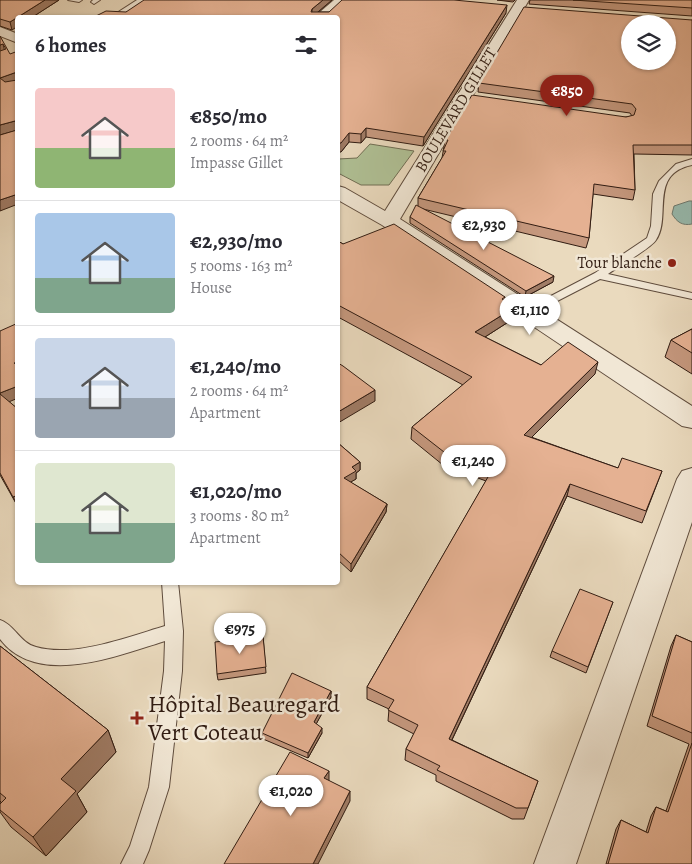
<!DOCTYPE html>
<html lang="en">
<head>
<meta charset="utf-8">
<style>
	:root { --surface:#fff; --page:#f7f7f7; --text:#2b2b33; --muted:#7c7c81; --line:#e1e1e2; --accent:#8f2418 }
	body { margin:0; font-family:Alegreya,serif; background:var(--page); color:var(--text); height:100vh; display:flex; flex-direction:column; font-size:19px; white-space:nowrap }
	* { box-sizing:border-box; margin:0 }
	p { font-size:16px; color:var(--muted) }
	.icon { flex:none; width:28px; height:28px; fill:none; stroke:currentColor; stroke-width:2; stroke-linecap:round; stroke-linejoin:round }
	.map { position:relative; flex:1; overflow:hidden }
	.sheet { position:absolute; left:15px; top:15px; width:325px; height:570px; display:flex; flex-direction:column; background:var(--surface); border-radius:5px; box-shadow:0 1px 4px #0004 }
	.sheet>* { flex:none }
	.fabs { position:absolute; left:621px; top:15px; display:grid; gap:10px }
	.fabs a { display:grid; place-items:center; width:55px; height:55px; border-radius:50%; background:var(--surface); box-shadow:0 1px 4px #0004; font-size:25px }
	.price { position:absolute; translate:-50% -42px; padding:0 11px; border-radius:18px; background:#fff; color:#222; font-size:16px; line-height:32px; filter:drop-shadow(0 1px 2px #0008) }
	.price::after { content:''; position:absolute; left:50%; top:30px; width:15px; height:11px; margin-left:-8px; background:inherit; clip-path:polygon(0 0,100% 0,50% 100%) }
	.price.active { background:var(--accent); color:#fff }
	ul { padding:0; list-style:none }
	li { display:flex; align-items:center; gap:15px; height:125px; padding:0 20px }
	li+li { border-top:1px solid var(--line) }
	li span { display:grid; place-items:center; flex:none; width:140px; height:100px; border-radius:5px; color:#555 }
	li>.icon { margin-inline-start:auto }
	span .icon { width:60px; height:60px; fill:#fffc; stroke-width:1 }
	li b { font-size:21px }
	h2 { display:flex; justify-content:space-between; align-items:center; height:60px; padding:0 20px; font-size:21px }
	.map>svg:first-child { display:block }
</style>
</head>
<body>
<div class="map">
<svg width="692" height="864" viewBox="0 0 692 864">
	<rect width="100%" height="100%" fill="#eadabe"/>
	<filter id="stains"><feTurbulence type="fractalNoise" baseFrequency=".004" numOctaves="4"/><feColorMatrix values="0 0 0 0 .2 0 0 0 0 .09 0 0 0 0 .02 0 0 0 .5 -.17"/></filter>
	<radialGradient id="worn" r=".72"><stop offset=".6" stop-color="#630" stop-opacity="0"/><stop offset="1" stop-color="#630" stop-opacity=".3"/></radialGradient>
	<path fill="#b0c196" stroke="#706e54" d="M370 144 414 151 389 185H361L338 173V159L357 158Z"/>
	<path fill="#98bbaf" stroke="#6f7b70" d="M689 201H692V224C682 226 677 222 672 214L674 206Z"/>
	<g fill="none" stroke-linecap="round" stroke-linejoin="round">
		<g stroke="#5f4c3d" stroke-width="2">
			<g id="service">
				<path d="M68 0H82L79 2Z"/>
				<path d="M93 0H100L94 4 91 2Z"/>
				<path d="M692 159V165C648 174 672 217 656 240 650 249 619 266 608 274L692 293V299L600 279 532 314H524L522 312 524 310 595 273 647 238 651 226 653 194 659 181 676 164Z"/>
				<path d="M162 582H178L183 631 182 671 169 787 149 850 143 864H121L130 846 149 787 164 671 165 641C117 656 37 688 0 639V620C15 625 20 643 36 647 74 658 128 637 165 626Z"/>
			</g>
		</g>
		<g stroke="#5f4c3d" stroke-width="2">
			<g id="minor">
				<path d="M137 0H153L126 18H109Z"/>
				<path d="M334 0H348L328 18H313Z"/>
				<path d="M517 0H529L400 219 692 406V428L682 426 382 225 338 200V186L345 188 385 211Z"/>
				<path d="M0 27 18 34V43L0 36Z"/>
				<path d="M692 468V522L576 864H534L677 479 682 471Z"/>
			</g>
		</g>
		<use href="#service" fill="#f1e7d5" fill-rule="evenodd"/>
		<use href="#minor" fill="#f1e7d5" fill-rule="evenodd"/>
	</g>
	<g fill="#c5987e" stroke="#311c12">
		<path d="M0 0H59L31 18H18L12 30 0 26Z"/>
		<path d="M332 0 318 12 506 13 423 146 366 137 361 143 349 142 341 152 126 12Z"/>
		<path d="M497 0H515L513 2Z"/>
		<path d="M530 0H692V16L529 4Z"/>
		<path d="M692 20V155L634 154 635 190 633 200 593 194 589 238 586 248 423 209 553 282 525 297 410 223V217L418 206V198L442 158 445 140 626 117 632 116 630 113 478 92 479 83Z"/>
		<path d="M338 241 343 244 505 297V300L515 307 513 319 485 337 541 365 595 374 531 437 618 468 662 471 642 523 567 496 452 740 538 781 524 819H512L436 781V775L405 760 406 749 414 734 388 721 389 709 367 699V687L486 481 443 465 411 439 412 427 463 385 338 317Z"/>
		<path d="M692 329V374L665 357 671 340Z"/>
		<path d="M0 331 9 402 18 409V507L0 475Z"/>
		<path d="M338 443 360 462V470L356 473V479L350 482 387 504 386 512 351 572 338 560Z"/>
		<path d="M613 602 586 673 550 657 552 651Z"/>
		<path d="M676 635 692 642V864H606L616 829 621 820 646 832 651 816 656 807 666 811 689 744 647 726 671 646Z"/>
		<path d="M263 636 266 673 218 680 217 674Z"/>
		<path d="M0 646 108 730 116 752 77 794 87 812 46 856 11 827 0 812V804L1 802 0 801Z"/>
		<path d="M331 691V697L316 724 322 733 308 758 263 739 262 733Z"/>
	</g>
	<g fill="#a07c66" stroke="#311c12">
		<path d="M45 0H59L31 18H18V26L12 30 10 22Z"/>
		<path d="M323 0H332L312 17V9Z"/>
		<path d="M507 5 506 13 423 146 424 137Z"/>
		<path d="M3 44 5 52 0 53V45Z"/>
		<path d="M17 72 18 81 2 86 0 78Z"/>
		<path d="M15 121 18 130 0 135V125Z"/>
		<path d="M366 128V137L361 143V134Z"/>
		<path d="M349 133V142L341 152H338V143Z"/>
		<path d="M18 194V204L0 211V200Z"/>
		<path d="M554 276 553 282 525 297 526 291Z"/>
		<path d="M515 307 513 319 474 344 475 332Z"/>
		<path d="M598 362 595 374 522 447 524 435Z"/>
		<path d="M18 386V398L4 404 0 393Z"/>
		<path d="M375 390V401L338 423V412Z"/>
		<path d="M360 462V470L356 473V479L344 486V478L352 467Z"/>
		<path d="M570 484 567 496 447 750 449 739Z"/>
		<path d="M18 495V507L13 497Z"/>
		<path d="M387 504 386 512 351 572V564Z"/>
		<path d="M331 691V697L314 728V722Z"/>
		<path d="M322 728V733L308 758V753Z"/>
		<path d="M108 730 116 752 77 794 87 812 46 856 33 837 61 779Z"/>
		<path d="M329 771V782L324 778Z"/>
		<path d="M350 791V801L318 864H313Z"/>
	</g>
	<g fill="#e5b192" stroke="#311c12" fill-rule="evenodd">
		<path d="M0 0H45L10 22 0 19Z"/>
		<path d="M144 0H323L312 9 311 12H329L342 0H454L507 5 424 137 366 128 361 134 349 133 341 143H338V18H92L106 11 126 12Z"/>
		<path d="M573 0H692V8Z"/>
		<path d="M524 7 692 20V145H633L635 190 594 184 589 238 418 198 446 151H443L448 140H445L472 95 626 117 634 115 636 109 632 104 479 83ZM630 24H668V61H630Z"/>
		<path d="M0 36 10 54 18 51V194L0 200V135L17 130V123L15 121 0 125V78L5 82 17 80V72L0 78V51L6 49 3 44 0 45Z"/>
		<path d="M416 205 554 276 526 291 410 217Z"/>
		<path d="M394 224 505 297 502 299 515 307 475 332 541 365 568 342 598 362 524 435 618 468 622 458 662 471 646 511 570 484 449 739 538 781 528 808H516L437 770 440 766 406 749 418 725 388 710 394 700 367 687 492 470 444 452 412 427 472 377 338 305V241L343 244Z"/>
		<path d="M18 323V362L14 363 18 366V386L0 393V331Z"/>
		<path d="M692 329V353L671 340Z"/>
		<path d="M338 363 343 366 375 390 338 412Z"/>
		<path d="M0 394 18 409V495L13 497 0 473Z"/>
		<path d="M338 443 360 462 352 467 356 471 344 478 387 504 351 564 338 552Z"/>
		<path d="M580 589 613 602 588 667 552 651Z"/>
		<path d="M676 635 692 642V733L652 716Z"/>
		<path d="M263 636 266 667 217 674 215 642Z"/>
		<path d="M0 646 108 730 61 779 76 791 33 837 0 810V804L6 798 0 793Z"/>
		<path d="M292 673 331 691 314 722 322 728 308 753 262 733Z"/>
		<path d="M692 743V864H608L621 820 648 833 656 807 668 812Z"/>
		<path d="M290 752 329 771 324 778 350 791 313 864H224Z"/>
	</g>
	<g fill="#8f2418" stroke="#f1e7d5" stroke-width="2">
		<circle cx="672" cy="263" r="5"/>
		<path d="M134.5 710.5h5v5h5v5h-5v5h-5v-5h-5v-5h5z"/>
	</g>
	<g text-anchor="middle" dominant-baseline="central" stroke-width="5" stroke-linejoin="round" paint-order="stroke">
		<g font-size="16" fill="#311c12" stroke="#f1e7d5">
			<text transform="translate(456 110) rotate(-59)">BOULEVARD GILLET</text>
		</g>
		<g font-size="16" fill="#311c12" stroke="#f1e7d5" text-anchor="end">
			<text x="662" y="263">Tour blanche</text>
		</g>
		<g font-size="24" fill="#311c12" stroke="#f1e7d5" text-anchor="start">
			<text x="148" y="704">Hôpital Beauregard<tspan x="148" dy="28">Vert Coteau</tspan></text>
		</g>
	</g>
	<rect width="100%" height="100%" filter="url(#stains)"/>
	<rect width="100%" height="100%" fill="url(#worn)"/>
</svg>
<div class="fabs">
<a><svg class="icon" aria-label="layers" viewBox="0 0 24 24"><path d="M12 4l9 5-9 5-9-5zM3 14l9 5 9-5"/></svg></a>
</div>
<b class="price active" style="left:567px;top:117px">€850</b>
<b class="price" style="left:484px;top:251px">€2,930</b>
<b class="price" style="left:530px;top:336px">€1,110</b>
<b class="price" style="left:473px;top:487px">€1,240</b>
<b class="price" style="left:240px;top:655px">€975</b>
<b class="price" style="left:291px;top:817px">€1,020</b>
<section class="sheet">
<h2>6 homes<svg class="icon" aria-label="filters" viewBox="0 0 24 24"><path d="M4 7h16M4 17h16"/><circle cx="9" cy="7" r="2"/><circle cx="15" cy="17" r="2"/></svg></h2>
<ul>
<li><span style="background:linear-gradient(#f6c9c9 60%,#8fb573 0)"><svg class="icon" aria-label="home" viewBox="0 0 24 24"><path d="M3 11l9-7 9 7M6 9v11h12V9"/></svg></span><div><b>€850/mo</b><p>2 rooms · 64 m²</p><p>Impasse Gillet</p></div></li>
<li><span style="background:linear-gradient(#a9c7e8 65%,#7fa58c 0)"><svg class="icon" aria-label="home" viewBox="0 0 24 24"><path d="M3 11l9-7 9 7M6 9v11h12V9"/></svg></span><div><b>€2,930/mo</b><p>5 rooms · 163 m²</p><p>House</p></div></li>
<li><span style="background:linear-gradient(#c9d6e8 60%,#9aa5b1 0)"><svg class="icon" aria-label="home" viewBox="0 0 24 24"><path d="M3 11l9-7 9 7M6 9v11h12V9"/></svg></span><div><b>€1,240/mo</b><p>2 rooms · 64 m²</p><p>Apartment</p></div></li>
<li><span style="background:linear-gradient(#dfe7d0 60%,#7fa58c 0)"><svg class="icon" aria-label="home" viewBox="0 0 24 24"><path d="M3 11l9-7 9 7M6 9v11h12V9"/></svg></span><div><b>€1,020/mo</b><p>3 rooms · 80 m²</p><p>Apartment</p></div></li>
</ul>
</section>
</div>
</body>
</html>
